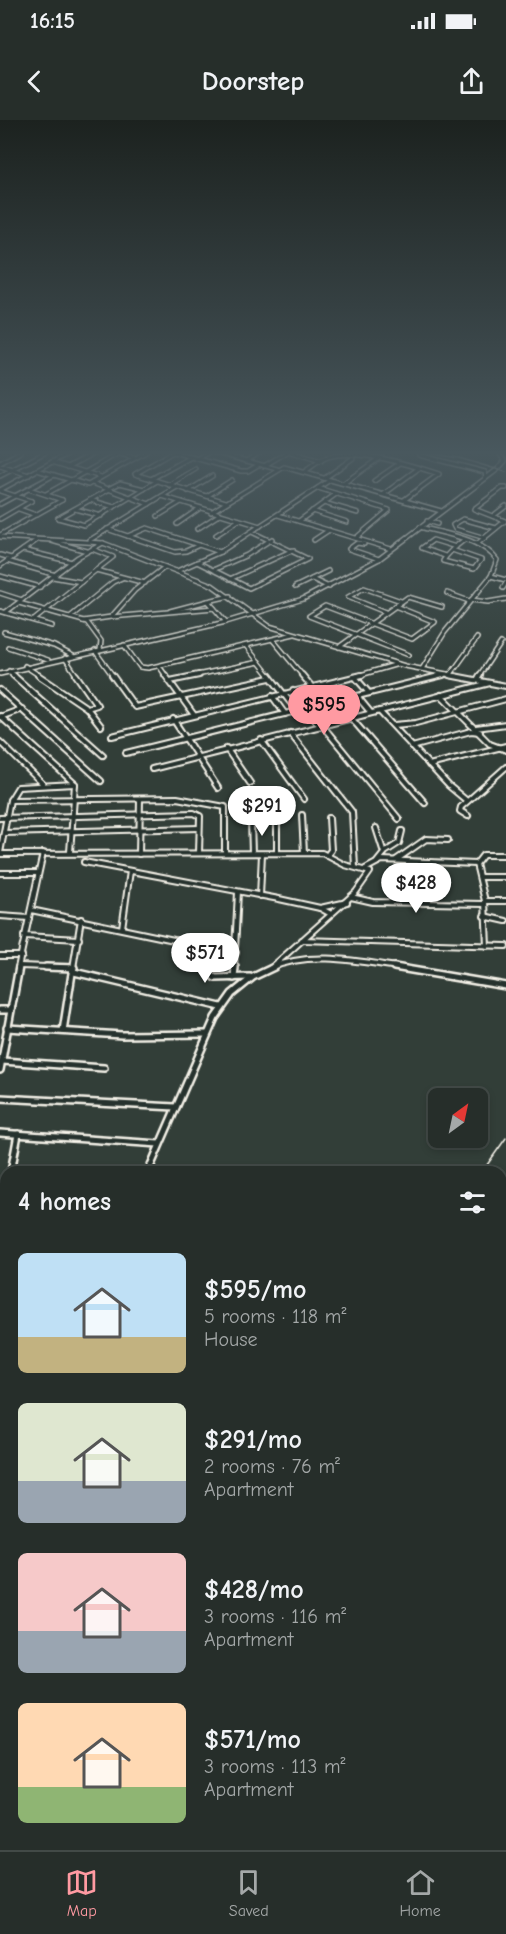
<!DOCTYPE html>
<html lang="en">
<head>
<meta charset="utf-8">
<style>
	:root { --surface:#262e2a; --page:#2e3632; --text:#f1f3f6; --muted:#a4a8a8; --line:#424a47; --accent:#ff9aa2 }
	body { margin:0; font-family:"Comic Neue",sans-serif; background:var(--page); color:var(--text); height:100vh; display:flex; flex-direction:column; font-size:22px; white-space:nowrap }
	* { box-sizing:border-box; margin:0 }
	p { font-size:20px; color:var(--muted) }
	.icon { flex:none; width:33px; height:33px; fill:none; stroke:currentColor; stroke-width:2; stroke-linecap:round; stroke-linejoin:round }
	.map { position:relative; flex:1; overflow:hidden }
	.details { position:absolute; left:0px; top:1046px; width:507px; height:686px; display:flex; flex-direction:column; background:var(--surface); border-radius:18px 18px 0 0; box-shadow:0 3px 9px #0003,0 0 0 2px var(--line) }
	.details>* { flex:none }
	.needle { width:39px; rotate:33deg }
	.buttons { position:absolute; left:428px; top:968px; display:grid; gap:12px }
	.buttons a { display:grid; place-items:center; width:60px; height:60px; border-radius:9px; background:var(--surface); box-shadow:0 3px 9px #0003,0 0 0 2px var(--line); font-size:30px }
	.price { position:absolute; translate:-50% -51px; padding:0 14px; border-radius:21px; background:#fff; color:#222; font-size:20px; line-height:39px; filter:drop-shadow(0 2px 3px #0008) }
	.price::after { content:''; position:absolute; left:50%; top:36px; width:18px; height:14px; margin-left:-9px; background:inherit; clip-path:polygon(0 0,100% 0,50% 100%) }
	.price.current { background:var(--accent); color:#111 }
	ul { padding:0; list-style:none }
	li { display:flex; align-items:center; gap:18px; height:150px; padding:0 18px }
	li span { display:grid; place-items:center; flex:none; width:168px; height:120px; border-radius:9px; color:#555 }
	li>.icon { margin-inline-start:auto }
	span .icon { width:72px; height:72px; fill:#fffc; stroke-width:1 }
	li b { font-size:26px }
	h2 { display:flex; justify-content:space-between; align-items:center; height:72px; padding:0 18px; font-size:26px }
	.status { display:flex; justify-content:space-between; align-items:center; height:42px; padding:0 30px; background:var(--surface); direction:ltr }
	.status svg { height:16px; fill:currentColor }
	header { display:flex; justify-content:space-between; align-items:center; height:78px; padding:0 18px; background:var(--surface); font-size:27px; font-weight:800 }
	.tab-bar { display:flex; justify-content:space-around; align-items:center; height:84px; border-top:2px solid var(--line); background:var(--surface); font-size:16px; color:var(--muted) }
	.tab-bar a { display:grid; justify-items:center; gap:3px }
	.tab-bar .current { color:var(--accent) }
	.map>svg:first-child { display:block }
</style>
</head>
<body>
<div class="status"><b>16:15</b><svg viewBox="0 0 49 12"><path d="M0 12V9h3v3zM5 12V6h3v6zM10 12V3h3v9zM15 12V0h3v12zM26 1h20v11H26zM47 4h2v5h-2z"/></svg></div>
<header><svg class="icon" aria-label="back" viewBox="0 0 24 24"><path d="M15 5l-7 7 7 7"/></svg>Doorstep<svg class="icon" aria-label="share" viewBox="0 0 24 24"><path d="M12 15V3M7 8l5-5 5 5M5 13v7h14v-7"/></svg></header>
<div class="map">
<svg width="506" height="1730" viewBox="0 0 506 1730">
	<rect width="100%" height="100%" fill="#323e38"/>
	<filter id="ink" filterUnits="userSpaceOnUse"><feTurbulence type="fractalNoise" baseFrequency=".0167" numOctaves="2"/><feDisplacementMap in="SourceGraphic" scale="12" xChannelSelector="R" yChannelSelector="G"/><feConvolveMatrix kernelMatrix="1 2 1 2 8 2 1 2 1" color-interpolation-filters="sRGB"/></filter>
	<g filter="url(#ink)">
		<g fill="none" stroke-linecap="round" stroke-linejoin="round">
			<g stroke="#f4f1e8" stroke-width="6">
				<g id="minor-far3">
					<path d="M114 332 135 338"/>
					<path d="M173 332 135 354 226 382"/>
					<path d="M174 332 241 351H248L258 345"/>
					<path d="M213 332 277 349"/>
					<path d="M291 332 321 341"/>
					<path d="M419 335 485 352 486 358"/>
					<path d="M198 338 209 332"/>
					<path d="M246 341 261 332"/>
					<path d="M52 342 101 357"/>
					<path d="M0 343 20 332"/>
					<path d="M0 346 29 355"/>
					<path d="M264 346 287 332"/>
					<path d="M68 347 96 332"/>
					<path d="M37 350 71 332"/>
					<path d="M304 352C312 347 319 340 328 337 357 328 411 345 439 354L404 380"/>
					<path d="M0 356 46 332"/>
					<path d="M325 358 353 338"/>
					<path d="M151 359 191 337"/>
					<path d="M374 361 400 343"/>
					<path d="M92 363 149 384"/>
					<path d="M344 363 378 339"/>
					<path d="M169 365 196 349"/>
					<path d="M318 368 389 390 356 418"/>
					<path d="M29 369 62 380"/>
					<path d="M108 369 120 363 144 369"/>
					<path d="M0 370 37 350 88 365 146 332"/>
					<path d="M0 371 31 381"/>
					<path d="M188 371 212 356"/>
					<path d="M46 374 121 332"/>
					<path d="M384 374 419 348"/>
					<path d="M162 376 177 367"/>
					<path d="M207 376 232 360"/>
					<path d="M90 380 114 387"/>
					<path d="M324 383 358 393"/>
					<path d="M0 384 54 355"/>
					<path d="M19 389 36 395"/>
					<path d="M75 389 101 396"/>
					<path d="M312 391 347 402"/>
					<path d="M211 392 284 347 441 391"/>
					<path d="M278 395 391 429"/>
					<path d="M158 396 181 382"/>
					<path d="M493 396 506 386"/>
					<path d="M58 398 84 405 157 361"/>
					<path d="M58 398 108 370"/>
					<path d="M0 399 31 381"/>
					<path d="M299 401 336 374"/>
					<path d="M427 401 437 404"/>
					<path d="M177 404 200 388"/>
					<path d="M420 407C445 414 481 418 497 440L491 456 445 512 422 549"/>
					<path d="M107 409 175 432 186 431 199 425"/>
					<path d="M197 409 220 394"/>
					<path d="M0 415 62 380"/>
					<path d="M216 415 239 400"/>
					<path d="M128 416 147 408 220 432"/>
					<path d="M0 417 103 423 212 465 269 506 405 546 457 556"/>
					<path d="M485 418 455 409 453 405 463 399 496 408"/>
					<path d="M90 420 162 376 260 406"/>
					<path d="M314 420 329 410"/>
					<path d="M52 421 87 431"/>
					<path d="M364 424 357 423 349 429 379 439"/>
					<path d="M477 424 505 401 474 389 502 368H506"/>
					<path d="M23 430 72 442"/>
					<path d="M452 430 481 440 474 449 443 441C448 432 456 426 464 420"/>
					<path d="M0 435 11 438"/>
					<path d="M445 436 422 428 433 420 456 427"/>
					<path d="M7 441 56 455"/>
					<path d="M197 442 249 468 308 439 252 412"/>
					<path d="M0 446 37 420"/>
					<path d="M96 450 145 463"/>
					<path d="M213 450 247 435 272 419"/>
					<path d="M177 451 220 432 330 360"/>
					<path d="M0 456 40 467"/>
					<path d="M491 456 506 460"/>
					<path d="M53 457 81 462 113 437 92 429"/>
					<path d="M230 459 293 430"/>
					<path d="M312 459 329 467"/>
					<path d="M295 467 328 451"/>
					<path d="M503 468 506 463"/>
					<path d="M0 473 22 480"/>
					<path d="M447 473 469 481"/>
					<path d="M471 480 488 482 506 479"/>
					<path d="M208 481 230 476"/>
					<path d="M19 483 87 502 101 521 100 530"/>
					<path d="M395 486 435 502 412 519 325 486 309 496 409 535"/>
					<path d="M0 491 52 506"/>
					<path d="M170 491 208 481 214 488"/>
					<path d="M6 492 78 437 103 423"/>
					<path d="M385 492 348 477 364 468 401 481"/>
					<path d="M70 497 113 462 122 458"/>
					<path d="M111 497 214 488 226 502"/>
					<path d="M34 500 81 462"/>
					<path d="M83 501 111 497 135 470 165 447"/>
					<path d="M4 512 54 526 73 536"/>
					<path d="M273 520 303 556"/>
					<path d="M124 525 140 547 148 548 294 514"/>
					<path d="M246 526 270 556"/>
					<path d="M8 527 48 540"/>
					<path d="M339 527 408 477 442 487"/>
					<path d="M95 531 113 556"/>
					<path d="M65 538 77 556"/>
					<path d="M25 546 40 556"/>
					<path d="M159 546 166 556"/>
					<path d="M9 551 15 556"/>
					<path d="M0 554 226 502 303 479 379 439 498 349 505 341 498 332"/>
					<path d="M451 554 477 518"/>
					<path d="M192 556 259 542"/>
					<path d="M357 556 398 544"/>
					<path d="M437 556 446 554"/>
					<path d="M479 556 501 523"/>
				</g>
			</g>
			<g stroke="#f4f1e8" stroke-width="8">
				<g id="minor-far2">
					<path d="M13 555 103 635"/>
					<path d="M38 555 87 588 101 606"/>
					<path d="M76 555 97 585 87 588"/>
					<path d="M112 555 135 587 270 558"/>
					<path d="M165 555 194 595"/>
					<path d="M269 555 297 591"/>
					<path d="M302 555 312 567"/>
					<path d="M449 555 506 566"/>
					<path d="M355 557 369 573"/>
					<path d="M477 560 480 555"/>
					<path d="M170 561 199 555"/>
					<path d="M0 570 101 661"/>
					<path d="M293 571 320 606"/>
					<path d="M441 575 490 624 506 630"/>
					<path d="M272 576 285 594"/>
					<path d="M357 576 371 593"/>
					<path d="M379 591 449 666 467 681"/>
					<path d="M0 596 75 664 70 732"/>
					<path d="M0 597 22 589"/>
					<path d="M351 598 425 683"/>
					<path d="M173 599 218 668"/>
					<path d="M322 605 399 699"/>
					<path d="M394 605 416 603 506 579"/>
					<path d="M476 608 506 604"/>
					<path d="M290 613 352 692 355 747"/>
					<path d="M112 616 362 555"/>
					<path d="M261 620 304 679"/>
					<path d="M0 622 43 664"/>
					<path d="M412 627 471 611 480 612"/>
					<path d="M226 628 250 663"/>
					<path d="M126 633 443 555"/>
					<path d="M429 645 506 626"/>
					<path d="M152 649 490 563"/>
					<path d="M10 680 18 667 75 664"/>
					<path d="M302 695 304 733"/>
					<path d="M277 696V733"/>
					<path d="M468 696 460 691 461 687 506 647"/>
					<path d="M0 698 194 693 200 696 199 733"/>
					<path d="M251 700 252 733"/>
					<path d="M376 708 384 733"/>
					<path d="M4 713 199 708"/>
					<path d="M0 733 10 680 177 678 225 687V733"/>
					<path d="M0 734 322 733 345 745 370 752 356 772 271 848"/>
					<path d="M139 734 140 679"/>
					<path d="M328 734 331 730 329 698"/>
					<path d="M396 740 426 719 448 720"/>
					<path d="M84 742 279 779 320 788 331 794"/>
					<path d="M377 742 385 732 399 723 402 711"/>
					<path d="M365 749 382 740 476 744"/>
					<path d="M0 753H38"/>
					<path d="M480 757H506"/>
					<path d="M260 776 262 734"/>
					<path d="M351 777 373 782 484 784"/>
					<path d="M485 781 476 744 483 735H506"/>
					<path d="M320 788 347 782"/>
					<path d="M31 790 236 833"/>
					<path d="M0 796 29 798"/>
					<path d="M484 796 506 801"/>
					<path d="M122 808 130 751"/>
					<path d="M24 816 79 819"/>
					<path d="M302 820 506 826"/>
					<path d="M182 822 205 848"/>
					<path d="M487 826 485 781H506"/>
					<path d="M0 836H22"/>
					<path d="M20 846 74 848"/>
					<path d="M18 848 43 733"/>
					<path d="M73 848 81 799"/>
					<path d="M234 848 238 772"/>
					<path d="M271 848C310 830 362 842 403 848"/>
				</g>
			</g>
			<g stroke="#f4f1e8" stroke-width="10">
				<g id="minor-far1">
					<path d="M46 847 74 848"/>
					<path d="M204 847 215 858 250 857"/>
					<path d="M394 847 506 866"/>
					<path d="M74 852 221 887"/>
					<path d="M234 858 235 847"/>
					<path d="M0 890H9"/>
					<path d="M7 908 122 915 207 914"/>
					<path d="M63 911 73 847"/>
					<path d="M2 941 104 948"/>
					<path d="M0 950 19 847"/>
					<path d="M0 978 175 987"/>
					<path d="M0 1013 159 1024"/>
					<path d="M11 1052 18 1014"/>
					<path d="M148 1052 215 898 232 874 253 857 274 847"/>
					<path d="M0 1076 6 1077"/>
					<path d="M0 1113 6 1079"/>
					<path d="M0 1138 6 1139"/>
					<path d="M0 1186H6"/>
				</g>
			</g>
			<g stroke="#f4f1e8" stroke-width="11">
				<g id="minor">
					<path d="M0 1290 6 1291"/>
					<path d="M0 1405 6 1391"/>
					<path d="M0 1464 6 1467"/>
					<path d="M0 1577 6 1579"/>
					<path d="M0 1640 6 1623"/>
					<path d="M247 1725 259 1730"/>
					<path d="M81 1730 83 1725"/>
				</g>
			</g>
			<use href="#minor-far3" stroke="#26332d" stroke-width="3"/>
			<use href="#minor-far2" stroke="#26332d" stroke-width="4"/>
			<use href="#minor-far1" stroke="#26332d" stroke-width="5"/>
			<use href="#minor" stroke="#26332d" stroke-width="7"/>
			<g stroke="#f4f1e8" stroke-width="1.5">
				<path d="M422 332 459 338 506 352"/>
				<path d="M482 1052 506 1018"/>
			</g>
			<path stroke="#f4f1e8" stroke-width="2" d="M498 1725 504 1730"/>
		</g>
	</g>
	<linearGradient id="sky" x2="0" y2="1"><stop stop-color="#1c221f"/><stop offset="0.58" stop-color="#49585e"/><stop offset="1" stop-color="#49585e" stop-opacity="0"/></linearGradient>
	<rect width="506" height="574" fill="url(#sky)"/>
</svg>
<div class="buttons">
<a><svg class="needle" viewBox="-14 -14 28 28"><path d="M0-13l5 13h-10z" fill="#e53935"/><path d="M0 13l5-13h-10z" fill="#a4a8a8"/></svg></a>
</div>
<b class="price current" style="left:324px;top:616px">$595</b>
<b class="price" style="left:262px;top:717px">$291</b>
<b class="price" style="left:416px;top:794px">$428</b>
<b class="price" style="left:205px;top:864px">$571</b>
<section class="details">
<h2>4 homes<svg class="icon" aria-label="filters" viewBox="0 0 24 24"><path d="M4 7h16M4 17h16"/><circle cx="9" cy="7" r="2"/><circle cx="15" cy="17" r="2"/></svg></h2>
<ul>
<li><span style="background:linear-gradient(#bfe0f5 70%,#c2b280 0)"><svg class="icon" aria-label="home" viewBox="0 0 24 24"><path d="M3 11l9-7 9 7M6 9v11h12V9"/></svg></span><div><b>$595/mo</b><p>5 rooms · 118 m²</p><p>House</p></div></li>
<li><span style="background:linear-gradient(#dfe7d0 65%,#9aa5b1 0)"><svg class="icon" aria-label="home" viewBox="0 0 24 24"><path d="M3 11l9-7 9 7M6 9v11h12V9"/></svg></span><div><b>$291/mo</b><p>2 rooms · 76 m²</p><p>Apartment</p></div></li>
<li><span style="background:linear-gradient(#f6c9c9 65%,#9aa5b1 0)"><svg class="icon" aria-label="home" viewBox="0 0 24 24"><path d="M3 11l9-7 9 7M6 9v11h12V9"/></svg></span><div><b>$428/mo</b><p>3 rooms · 116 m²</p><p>Apartment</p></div></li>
<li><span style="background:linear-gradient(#ffd9b3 70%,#8fb573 0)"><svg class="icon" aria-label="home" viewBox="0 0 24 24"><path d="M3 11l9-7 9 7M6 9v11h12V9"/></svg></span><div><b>$571/mo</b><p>3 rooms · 113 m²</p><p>Apartment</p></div></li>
</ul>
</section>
</div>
<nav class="tab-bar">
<a class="current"><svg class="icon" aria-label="map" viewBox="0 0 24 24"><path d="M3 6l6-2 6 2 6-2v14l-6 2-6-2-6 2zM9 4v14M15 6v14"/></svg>Map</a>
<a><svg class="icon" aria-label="saved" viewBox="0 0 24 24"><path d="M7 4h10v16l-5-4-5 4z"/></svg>Saved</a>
<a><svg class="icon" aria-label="home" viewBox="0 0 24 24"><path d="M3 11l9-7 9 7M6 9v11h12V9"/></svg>Home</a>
</nav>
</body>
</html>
